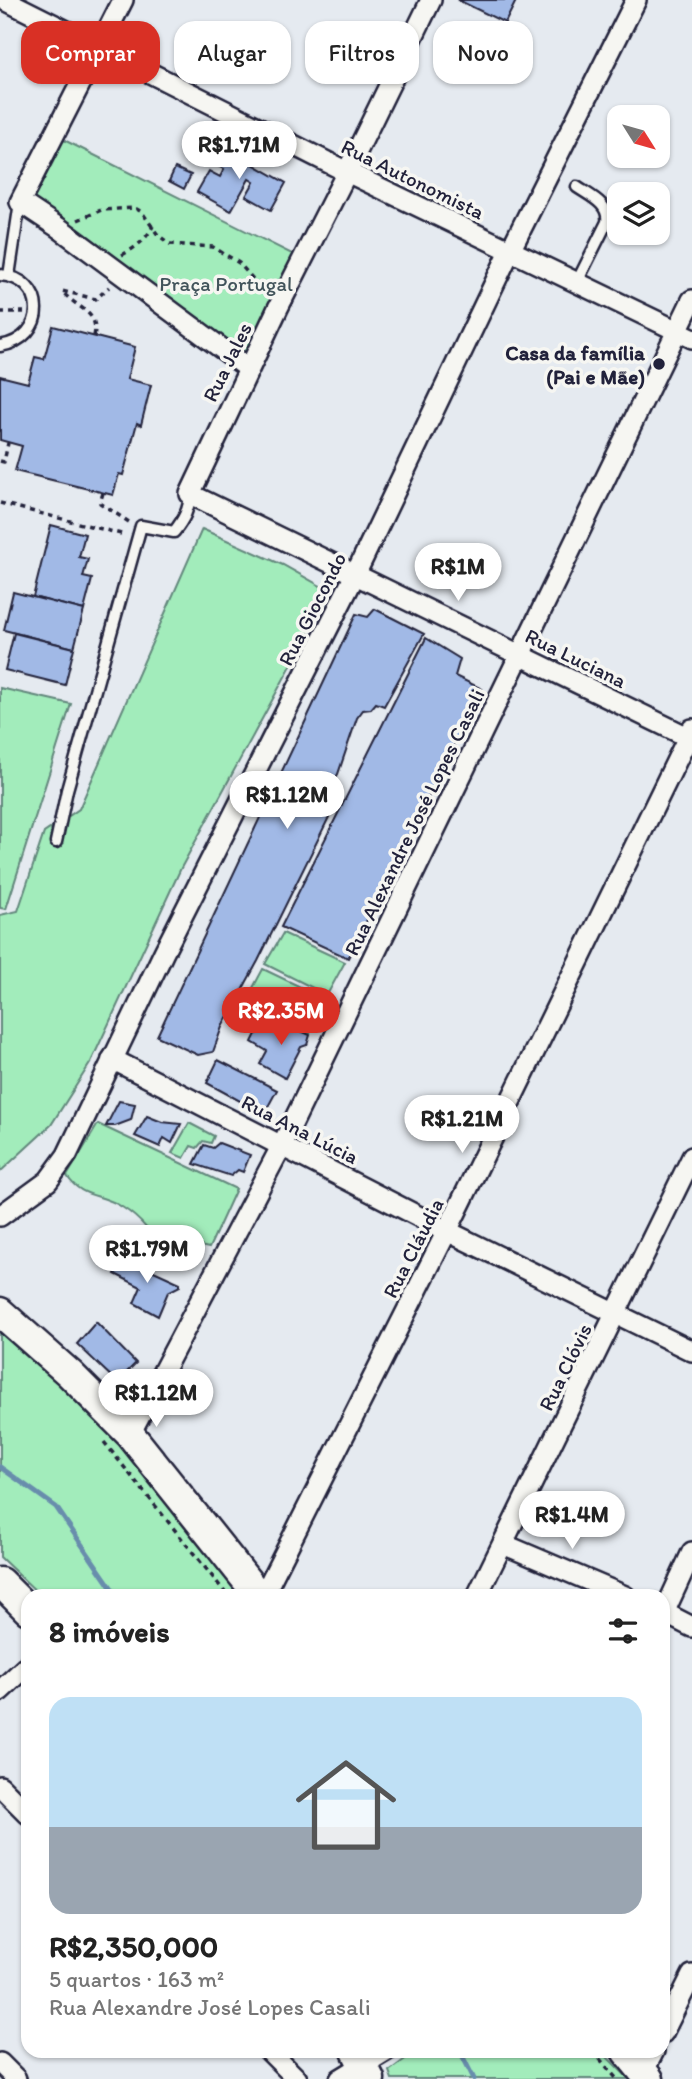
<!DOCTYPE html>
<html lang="pt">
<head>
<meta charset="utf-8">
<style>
	:root { --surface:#fff; --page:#f6f6f6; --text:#222; --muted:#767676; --line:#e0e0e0; --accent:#d93025 }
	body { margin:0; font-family:Itim,sans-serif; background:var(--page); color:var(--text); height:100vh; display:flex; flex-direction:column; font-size:26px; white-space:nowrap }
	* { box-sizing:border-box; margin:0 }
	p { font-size:23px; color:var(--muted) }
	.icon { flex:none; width:38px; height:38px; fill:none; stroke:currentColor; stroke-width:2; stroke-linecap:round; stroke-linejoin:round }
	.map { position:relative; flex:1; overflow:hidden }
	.panel { position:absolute; left:21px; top:1589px; width:649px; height:469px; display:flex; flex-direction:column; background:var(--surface); border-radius:21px; box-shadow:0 2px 5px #0004 }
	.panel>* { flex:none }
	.top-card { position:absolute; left:21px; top:21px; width:651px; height:63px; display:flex; gap:14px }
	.needle { width:46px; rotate:127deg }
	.controls { position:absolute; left:607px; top:105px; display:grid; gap:14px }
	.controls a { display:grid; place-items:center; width:63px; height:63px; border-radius:14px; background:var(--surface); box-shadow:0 2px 5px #0004; font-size:35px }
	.price { position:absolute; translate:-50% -60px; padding:0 16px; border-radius:24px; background:#fff; color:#222; font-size:23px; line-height:46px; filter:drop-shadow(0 2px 4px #0008) }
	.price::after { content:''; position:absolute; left:50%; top:42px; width:21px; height:16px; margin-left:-10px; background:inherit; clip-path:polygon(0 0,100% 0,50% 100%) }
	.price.current { background:var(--accent); color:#fff }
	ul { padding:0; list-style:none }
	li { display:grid; align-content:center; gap:14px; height:371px; padding:0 28px }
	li+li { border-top:2px solid var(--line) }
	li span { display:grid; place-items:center; height:217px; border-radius:21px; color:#555 }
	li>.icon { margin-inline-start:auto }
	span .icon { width:126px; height:126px; fill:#fffc; stroke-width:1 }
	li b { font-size:30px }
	h2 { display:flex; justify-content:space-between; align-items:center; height:84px; padding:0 28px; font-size:30px }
	.chip { padding:0 24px; border-radius:21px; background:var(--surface); box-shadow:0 2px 5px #0004; font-size:24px; line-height:63px }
	.chip.current { background:var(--accent); color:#fff }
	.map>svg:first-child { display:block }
</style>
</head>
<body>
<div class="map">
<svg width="692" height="2079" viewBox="0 0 692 2079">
	<rect width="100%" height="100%" fill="#e5eaf0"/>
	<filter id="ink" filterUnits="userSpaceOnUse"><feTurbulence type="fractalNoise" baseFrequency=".0143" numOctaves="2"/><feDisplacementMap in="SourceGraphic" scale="14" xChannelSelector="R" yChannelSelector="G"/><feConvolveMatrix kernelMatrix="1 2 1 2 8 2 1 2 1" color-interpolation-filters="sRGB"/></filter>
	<g filter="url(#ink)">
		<g fill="#a2ecbb" stroke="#62877b" stroke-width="2">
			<path d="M54 135 302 259 248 368 20 202Z"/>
			<path d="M202 529 283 565 331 592 181 868 91 1062 51 1125 0 1172V915L18 911 44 833 79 809Z"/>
			<path d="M0 688 71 704 6 909 0 908Z"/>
			<path d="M283 933 345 962 327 995 265 964Z"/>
			<path d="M263 969 307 990 297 1015 314 1024 310 1033 246 1001Z"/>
			<path d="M189 1123 214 1136 211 1143 203 1141 197 1148 191 1146 184 1158 172 1153Z"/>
			<path d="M98 1124 236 1189 209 1248 200 1246 188 1256 173 1264C158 1243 145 1221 122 1207 101 1193 82 1199 67 1176Z"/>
			<path d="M0 1325 123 1438 251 1596H41L0 1557Z"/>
			<path d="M416 2051H601L629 2079H392L389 2071Z"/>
		</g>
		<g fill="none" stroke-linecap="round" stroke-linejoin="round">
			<g stroke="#688dac" stroke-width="5">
				<path d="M0 1467 56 1507 117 1596"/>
				<path d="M460 2051 474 2079"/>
			</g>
		</g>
		<g fill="#a1b9e6" stroke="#22223b" stroke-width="2">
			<path d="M458 0H514L516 1 505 23Z"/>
			<path d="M188 136 206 145 199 160 181 151Z"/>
			<path d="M216 143 286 183 271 210 246 196 254 182 249 179 231 211 197 192 209 171 220 177 224 169 206 160Z"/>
			<path d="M175 168 191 175 184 189 169 181Z"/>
			<path d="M53 326 135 347 127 379 151 385 141 425 137 423 123 475 119 474 113 495 15 471 22 446 0 440V376L28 383 35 357 44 359Z"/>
			<path d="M51 525 85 534 79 557 88 559 83 577 92 579 84 610 33 597Z"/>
			<path d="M13 592 84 610 74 648 4 630Z"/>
			<path d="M375 609 424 634 384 706 376 703 371 709 363 710 357 718 338 774 321 801 335 805 258 961 222 1027 213 1052 198 1055 157 1036 356 614 368 617Z"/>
			<path d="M14 633 74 648 65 685 5 670Z"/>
			<path d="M426 638 460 659 455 676 482 689 348 958 281 927Z"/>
			<path d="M310 993 328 1000 316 1022 299 1015Z"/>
			<path d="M285 1024 310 1035 307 1045 301 1047 285 1078 260 1064 267 1051 252 1042 256 1034Z"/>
			<path d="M218 1060 277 1090 264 1114 207 1083Z"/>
			<path d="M119 1101 135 1104 131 1120 115 1126H106Z"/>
			<path d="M147 1116 162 1122 181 1124 172 1143 164 1138 160 1147 135 1136Z"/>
			<path d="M219 1143 250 1155 243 1172 238 1170 231 1176 194 1164 204 1145 213 1148Z"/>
			<path d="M123 1257 180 1283V1286L168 1292 158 1316 134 1303 141 1287 115 1274Z"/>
			<path d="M96 1322 136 1363 117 1382 77 1344Z"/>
		</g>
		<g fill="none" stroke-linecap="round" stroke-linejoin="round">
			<g stroke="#22223b" stroke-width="15">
				<g id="lane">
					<path d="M0 275C47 278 49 338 0 346"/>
					<path d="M9 276 20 202"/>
					<path d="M577 282 607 222C610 204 590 196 577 187"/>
					<path d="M56 842 67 790 141 526 174 532C184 519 189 510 190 494"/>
				</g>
			</g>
			<g stroke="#22223b" stroke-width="24">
				<g id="street">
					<path d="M5 0 347 172 692 338"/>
					<path d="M123 0 20 202 59 228 248 368"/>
					<path d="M431 0 347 172 278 308 190 494 692 739"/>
					<path d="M112 1059 447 1231 692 1351"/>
					<path d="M0 1216 48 1181 67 1155 164 952 355 575 510 251 636 0"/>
					<path d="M130 1434 282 1145 692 300"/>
					<path d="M503 1544 625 1596"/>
					<path d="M263 1596 447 1231 692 729"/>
					<path d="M477 1596 692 1157"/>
					<path d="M663 1612 692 1627"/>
					<path d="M663 1615 692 1552"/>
					<path d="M0 1691 28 1665"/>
					<path d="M0 1786 28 1814"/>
					<path d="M663 2033 692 1975"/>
					<path d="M269 2051 297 2079"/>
					<path d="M0 2063 16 2079"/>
					<path d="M643 2072 654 2051"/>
					<path d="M340 2079 386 2051"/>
				</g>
			</g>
			<g stroke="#22223b" stroke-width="33">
				<g id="secondary">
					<path d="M0 1312 70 1374 130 1434 259 1596"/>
					<path d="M0 1582 28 1610"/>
					<path d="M356 2051 370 2079"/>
					<path d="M626 2051 649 2079"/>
				</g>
			</g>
			<g stroke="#22223b" stroke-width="3.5" stroke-dasharray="5 5" stroke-linecap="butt">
				<path d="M78 220 101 210 135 208 142 212 158 235 170 244 213 247 239 263 265 293"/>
				<path d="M122 255C135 248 146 240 153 226"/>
				<path d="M0 312H24"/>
				<path d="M94 336C100 311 75 308 62 291L96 299 109 287"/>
				<path d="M0 461 4 462 8 443"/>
				<path d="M103 493 100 503 129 522 128 524"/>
				<path d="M0 503 125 535"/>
				<path d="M104 1442 228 1596"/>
				<path d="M593 2051 617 2079"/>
			</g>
			<use href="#lane" stroke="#f6f6f2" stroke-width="10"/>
			<use href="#street" stroke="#f6f6f2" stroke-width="19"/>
			<use href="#secondary" stroke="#f6f6f2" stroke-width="28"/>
		</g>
	</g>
	<circle fill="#22223b" stroke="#f6f6f2" stroke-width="2.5" cx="659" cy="364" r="7"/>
	<g text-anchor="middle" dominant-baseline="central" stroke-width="7" stroke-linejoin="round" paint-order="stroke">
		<g font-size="21" fill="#22223b" stroke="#f6f6f2">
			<text transform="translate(413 179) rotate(26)">Rua Autonomista</text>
			<text transform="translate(227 362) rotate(-64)">Rua Jales</text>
			<text transform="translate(312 609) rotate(-63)">Rua Giocondo</text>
			<text transform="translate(576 658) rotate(26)">Rua Luciana</text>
			<text transform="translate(414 822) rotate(-64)">Rua Alexandre José Lopes Casali</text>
			<text transform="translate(300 1129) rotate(27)">Rua Ana Lúcia</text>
			<text transform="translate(413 1248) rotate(-63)">Rua Cláudia</text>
			<text transform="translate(565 1367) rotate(-64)">Rua Clóvis</text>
		</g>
		<g font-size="21" fill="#42545b" stroke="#f6f6f2">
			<text x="226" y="283">Praça Portugal</text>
		</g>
		<g font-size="21" font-weight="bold" fill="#22223b" stroke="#f6f6f2" text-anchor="end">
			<text x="645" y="352">Casa da família<tspan x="645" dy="24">(Pai e Mãe)</tspan></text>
		</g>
	</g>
</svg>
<div class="controls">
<a><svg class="needle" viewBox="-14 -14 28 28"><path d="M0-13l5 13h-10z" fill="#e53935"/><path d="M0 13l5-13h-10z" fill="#767676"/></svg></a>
<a><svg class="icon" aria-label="layers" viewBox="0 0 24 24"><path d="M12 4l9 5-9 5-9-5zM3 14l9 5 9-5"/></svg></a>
</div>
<b class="price" style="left:239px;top:181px">R$1.71M</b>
<b class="price" style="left:458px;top:603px">R$1M</b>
<b class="price" style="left:287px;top:831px">R$1.12M</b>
<b class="price current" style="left:281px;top:1047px">R$2.35M</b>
<b class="price" style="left:462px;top:1155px">R$1.21M</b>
<b class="price" style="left:147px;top:1285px">R$1.79M</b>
<b class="price" style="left:156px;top:1429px">R$1.12M</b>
<b class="price" style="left:572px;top:1551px">R$1.4M</b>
<div class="top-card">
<a class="chip current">Comprar</a>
<a class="chip">Alugar</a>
<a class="chip">Filtros</a>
<a class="chip">Novo</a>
</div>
<section class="panel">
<h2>8 imóveis<svg class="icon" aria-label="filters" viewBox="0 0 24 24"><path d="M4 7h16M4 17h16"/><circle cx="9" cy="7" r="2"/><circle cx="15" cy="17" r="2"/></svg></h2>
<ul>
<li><span style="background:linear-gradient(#bfe0f5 60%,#9aa5b1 0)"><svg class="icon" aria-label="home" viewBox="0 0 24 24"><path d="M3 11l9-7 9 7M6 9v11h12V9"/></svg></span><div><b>R$2,350,000</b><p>5 quartos · 163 m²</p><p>Rua Alexandre José Lopes Casali</p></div></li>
</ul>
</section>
</div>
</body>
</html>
